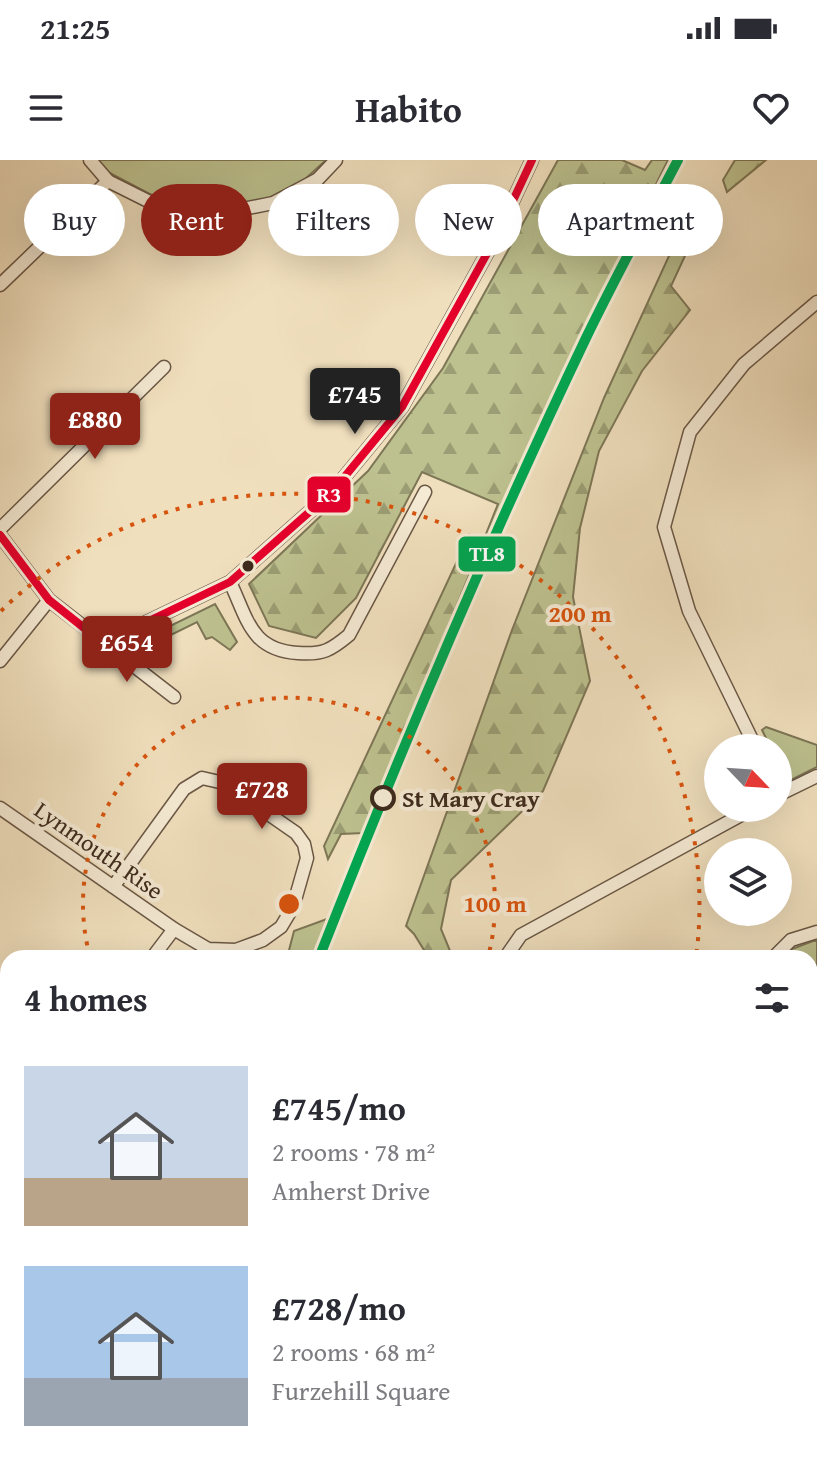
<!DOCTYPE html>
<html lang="en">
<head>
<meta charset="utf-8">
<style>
	:root { --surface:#fff; --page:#f7f7f7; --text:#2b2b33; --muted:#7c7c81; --accent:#8f2418 }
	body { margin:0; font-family:"Gentium Book Plus",serif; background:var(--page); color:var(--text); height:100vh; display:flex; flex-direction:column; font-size:30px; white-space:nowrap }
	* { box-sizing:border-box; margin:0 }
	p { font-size:26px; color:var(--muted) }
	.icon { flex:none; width:44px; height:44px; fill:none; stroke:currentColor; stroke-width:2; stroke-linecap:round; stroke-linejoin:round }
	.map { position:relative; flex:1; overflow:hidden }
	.details { position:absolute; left:0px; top:790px; width:818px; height:512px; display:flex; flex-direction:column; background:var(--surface); border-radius:24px 24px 0 0; box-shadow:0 8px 32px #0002 }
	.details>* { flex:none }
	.hud { position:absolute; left:24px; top:24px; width:770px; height:72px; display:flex; gap:16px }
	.needle { width:52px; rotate:115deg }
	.tools { position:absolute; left:704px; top:574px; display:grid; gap:16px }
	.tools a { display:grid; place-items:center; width:88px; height:88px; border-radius:50%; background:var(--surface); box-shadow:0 8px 32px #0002; font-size:40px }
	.price { position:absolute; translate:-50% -68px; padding:0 18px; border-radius:8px; background:var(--accent); color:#fff; font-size:26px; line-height:52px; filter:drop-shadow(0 2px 4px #0008) }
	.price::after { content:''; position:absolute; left:50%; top:48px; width:24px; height:18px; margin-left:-12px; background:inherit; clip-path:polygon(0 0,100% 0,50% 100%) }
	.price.current { background:#222; color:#fff }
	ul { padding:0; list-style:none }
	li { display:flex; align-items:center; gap:24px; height:200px; padding:0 24px }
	li span { display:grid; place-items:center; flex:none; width:224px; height:160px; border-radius:0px; color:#555 }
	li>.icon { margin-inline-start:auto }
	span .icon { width:96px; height:96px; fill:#fffc; stroke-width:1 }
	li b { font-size:34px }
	h2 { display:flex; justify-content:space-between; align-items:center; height:96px; padding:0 24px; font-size:34px }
	.chip { padding:0 28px; border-radius:36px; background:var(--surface); box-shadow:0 8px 32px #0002; font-size:28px; line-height:72px }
	.chip.current { background:var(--accent); color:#fff }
	.status { display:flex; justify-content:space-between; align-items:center; height:56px; padding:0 40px; background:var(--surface); direction:ltr }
	.status svg { height:22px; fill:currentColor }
	header { display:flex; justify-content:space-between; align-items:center; height:104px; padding:0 24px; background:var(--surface); font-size:36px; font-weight:600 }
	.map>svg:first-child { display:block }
</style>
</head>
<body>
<div class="status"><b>21:25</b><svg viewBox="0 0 49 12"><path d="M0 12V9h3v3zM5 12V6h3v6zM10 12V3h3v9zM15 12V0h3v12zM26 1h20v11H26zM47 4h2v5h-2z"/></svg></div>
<header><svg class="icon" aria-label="menu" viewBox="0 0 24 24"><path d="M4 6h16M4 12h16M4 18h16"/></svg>Habito<svg class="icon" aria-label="heart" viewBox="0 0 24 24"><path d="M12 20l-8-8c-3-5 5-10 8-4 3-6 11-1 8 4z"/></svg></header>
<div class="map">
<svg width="817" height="1302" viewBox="0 0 817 1302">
	<defs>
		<pattern id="forest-firs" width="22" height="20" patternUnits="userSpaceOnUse" patternTransform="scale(2)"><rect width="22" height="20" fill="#bdc18f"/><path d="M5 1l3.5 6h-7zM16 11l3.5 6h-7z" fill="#9b9d74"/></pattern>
	</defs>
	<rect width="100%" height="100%" fill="#f0dfbd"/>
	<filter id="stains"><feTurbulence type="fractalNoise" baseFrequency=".0025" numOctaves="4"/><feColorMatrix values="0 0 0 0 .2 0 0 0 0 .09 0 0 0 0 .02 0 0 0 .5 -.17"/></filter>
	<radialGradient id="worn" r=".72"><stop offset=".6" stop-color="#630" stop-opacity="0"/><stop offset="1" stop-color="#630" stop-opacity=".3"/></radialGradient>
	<g fill="#bdc18f" stroke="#7d7656" stroke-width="2">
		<path d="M96 0H326L303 21 267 39 218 48 163 41 104 10Z"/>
		<path d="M215 444 237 482 230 490 212 477 206 479 197 462 130 495 127 487Z"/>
		<path d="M766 567 817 585V607L789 621 778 601V588H771L762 570Z"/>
		<path d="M327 759 312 798H287L294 771Z"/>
		<path d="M813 781H817V887L810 885V798H784L792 789Z"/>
		<path d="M8 1224V1294H85L81 1302H0V1233Z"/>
	</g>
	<g fill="url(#forest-firs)" stroke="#7d7656" stroke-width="2">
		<path d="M558 0H622L645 10 652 0H668L603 132 483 395 479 391 363 673 341 674 328 699 324 686 459 397 480 389 498 344 422 312 356 438 316 478 269 466 249 424 368 311 443 208Z"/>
		<path d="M735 0H766L727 32 723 20Z"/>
		<path d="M690 50 702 59 671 126 690 150 642 211 599 291 580 368 573 437 590 521 543 631 451 720 441 769 453 798H429L414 774 406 766 512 470 604 238Z"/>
		<path d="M810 1281 817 1283V1302H783L787 1294H810Z"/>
		<path d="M136 1294H192L188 1302H131Z"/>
	</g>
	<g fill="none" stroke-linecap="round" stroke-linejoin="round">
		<g stroke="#6a5745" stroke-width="15">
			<g id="street">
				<path d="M90 0 108 21 160 47 218 54 273 43 318 19 336 0"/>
				<path d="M0 125 108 21"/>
				<path d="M0 369 164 207"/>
				<path d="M0 375 49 440 174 537"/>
				<path d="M230 422C248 460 251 490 298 493 323 495 331 490 349 475L425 332"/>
				<path d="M103 483 230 422 332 332 402 247 495 79 532 0"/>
				<path d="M0 501 49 440"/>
				<path d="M756 588 689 451 664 367 690 272 744 204 817 142"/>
				<path d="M778 635 817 616"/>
				<path d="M0 648 174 769 208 789 236 790 263 780 281 767 293 747 307 698 304 684 296 673 224 623 202 618 184 629 113 727"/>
				<path d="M152 798 174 769"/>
				<path d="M505 798 521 775 754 648"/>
				<path d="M773 798 791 780 817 772"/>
				<path d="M810 893 817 897"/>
				<path d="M0 946 8 952"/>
				<path d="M810 1051 817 1057"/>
				<path d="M318 1294 321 1302"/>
				<path d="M200 1302 204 1294"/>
			</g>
		</g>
		<g stroke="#3d2a1d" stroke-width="19">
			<g id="secondary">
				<path d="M810 1198 817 1178"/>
				<path d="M765 1302 770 1294"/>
			</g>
		</g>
		<use href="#street" stroke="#f5ead4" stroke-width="12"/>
		<use href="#secondary" stroke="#f5ead4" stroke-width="16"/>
		<g stroke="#f5ead4" stroke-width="14">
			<g id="bus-1">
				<path d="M0 375 49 440 103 483"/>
				<path d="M103 483 230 422 332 332 402 247 495 79 532 0"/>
			</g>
		</g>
		<use href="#bus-1" stroke="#e4002b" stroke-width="8"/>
		<g stroke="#f5ead4" stroke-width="16">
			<path id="rail-1" d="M319 798C401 589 489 381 586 178 615 118 647 59 678 0"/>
		</g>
		<use href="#rail-1" stroke="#00a651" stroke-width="10"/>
	</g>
	<g fill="none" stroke="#d7540e" stroke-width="4" stroke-dasharray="4 8">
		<path d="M90 797A206 206 0 1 1 488 797"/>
		<path d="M1 451A411 411 0 0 1 696 798"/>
	</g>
	<circle fill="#3d2a1d" stroke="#f5ead4" stroke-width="3" cx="248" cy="406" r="7"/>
	<circle fill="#f5ead4" stroke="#3d2a1d" stroke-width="4" cx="383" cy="638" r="11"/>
	<g text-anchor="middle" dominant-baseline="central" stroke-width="8" stroke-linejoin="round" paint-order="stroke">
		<g font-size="24" font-weight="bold" fill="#3d2a1d" stroke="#f5ead4" text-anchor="start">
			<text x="402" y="638">St Mary Cray</text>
		</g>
		<g font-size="24" fill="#3d2a1d" stroke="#f5ead4">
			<text transform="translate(99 690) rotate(35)">Lynmouth Rise</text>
		</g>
	</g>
	<circle cx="289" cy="744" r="12" fill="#d7540e" stroke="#f5ead4" stroke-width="4"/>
	<g font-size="24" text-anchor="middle" font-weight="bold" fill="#d7540e" stroke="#f5ead4" stroke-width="8" stroke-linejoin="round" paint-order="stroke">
		<text x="580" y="462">200 m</text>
		<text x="495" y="752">100 m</text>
	</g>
	<g stroke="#f5ead4" stroke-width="3">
		<rect x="306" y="315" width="46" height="39" rx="8" fill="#e4002b"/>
		<rect x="457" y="375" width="60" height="38" rx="8" fill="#00a651"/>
	</g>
	<g font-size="22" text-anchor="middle" font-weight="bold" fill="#fff">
		<text x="329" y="342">R3</text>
		<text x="487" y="401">TL8</text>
	</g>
	<rect width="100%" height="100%" filter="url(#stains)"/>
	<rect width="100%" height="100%" fill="url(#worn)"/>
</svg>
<div class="tools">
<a><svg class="needle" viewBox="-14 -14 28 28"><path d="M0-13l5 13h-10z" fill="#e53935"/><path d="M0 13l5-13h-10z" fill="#7c7c81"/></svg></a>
<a><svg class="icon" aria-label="layers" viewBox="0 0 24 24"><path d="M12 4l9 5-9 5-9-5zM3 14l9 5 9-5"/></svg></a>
</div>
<b class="price current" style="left:355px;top:276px">£745</b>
<b class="price" style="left:95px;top:301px">£880</b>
<b class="price" style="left:127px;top:524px">£654</b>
<b class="price" style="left:262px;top:671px">£728</b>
<div class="hud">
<a class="chip">Buy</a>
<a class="chip current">Rent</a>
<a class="chip">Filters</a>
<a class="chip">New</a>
<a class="chip">Apartment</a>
</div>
<section class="details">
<h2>4 homes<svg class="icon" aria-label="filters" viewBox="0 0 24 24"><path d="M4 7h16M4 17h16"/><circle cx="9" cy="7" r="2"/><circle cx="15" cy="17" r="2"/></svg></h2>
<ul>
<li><span style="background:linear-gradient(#c9d6e8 70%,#b9a48a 0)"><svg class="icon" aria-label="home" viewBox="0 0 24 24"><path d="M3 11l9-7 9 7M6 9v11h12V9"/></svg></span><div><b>£745/mo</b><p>2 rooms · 78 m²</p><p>Amherst Drive</p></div></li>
<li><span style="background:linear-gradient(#a9c7e8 70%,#9aa5b1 0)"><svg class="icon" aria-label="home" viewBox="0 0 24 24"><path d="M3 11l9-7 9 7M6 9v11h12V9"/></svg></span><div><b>£728/mo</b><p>2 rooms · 68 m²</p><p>Furzehill Square</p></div></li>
</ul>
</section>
</div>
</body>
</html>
